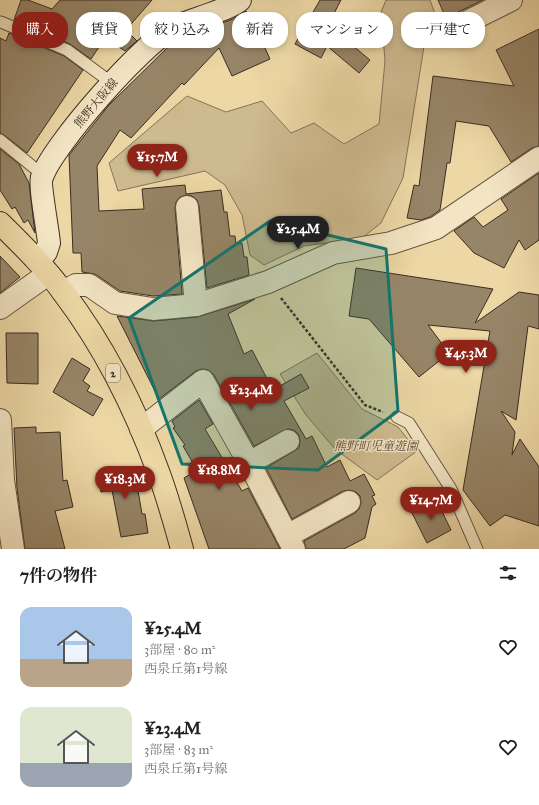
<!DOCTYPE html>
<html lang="ja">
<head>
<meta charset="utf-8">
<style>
	:root { --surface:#fff; --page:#f2f2f2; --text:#202124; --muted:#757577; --accent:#8f2418 }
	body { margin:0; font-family:"IM FELL Great Primer","Noto Serif JP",serif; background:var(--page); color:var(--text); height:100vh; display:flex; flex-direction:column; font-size:15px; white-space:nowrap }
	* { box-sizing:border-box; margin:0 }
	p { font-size:13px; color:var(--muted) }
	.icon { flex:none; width:22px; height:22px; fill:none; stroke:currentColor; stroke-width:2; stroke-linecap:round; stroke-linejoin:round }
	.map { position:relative; height:549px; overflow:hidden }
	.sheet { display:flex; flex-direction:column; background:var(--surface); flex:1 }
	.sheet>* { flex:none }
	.top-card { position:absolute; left:12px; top:12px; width:515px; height:36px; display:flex; gap:8px }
	.price { position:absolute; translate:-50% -34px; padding:0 9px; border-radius:14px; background:var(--accent); color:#fff; font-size:13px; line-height:26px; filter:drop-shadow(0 1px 2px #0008) }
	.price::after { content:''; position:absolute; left:50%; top:24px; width:12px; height:9px; margin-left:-6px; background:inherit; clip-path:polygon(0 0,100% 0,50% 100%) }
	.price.current { background:#222; color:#fff }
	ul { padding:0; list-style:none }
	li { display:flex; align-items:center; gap:12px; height:100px; padding:0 20px }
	li span { display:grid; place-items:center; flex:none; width:112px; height:80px; border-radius:12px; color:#555 }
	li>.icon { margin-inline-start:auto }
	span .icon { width:48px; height:48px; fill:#fffc; stroke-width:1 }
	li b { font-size:17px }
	h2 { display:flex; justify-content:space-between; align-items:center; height:48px; padding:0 20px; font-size:17px }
	.tag { padding:0 14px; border-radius:16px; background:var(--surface); box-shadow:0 2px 6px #0003; font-size:14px; line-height:36px }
	.tag.current { background:var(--accent); color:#fff }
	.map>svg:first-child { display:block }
</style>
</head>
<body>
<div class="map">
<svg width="539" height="549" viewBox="0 0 539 549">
	<rect width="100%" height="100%" fill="#ecd7a5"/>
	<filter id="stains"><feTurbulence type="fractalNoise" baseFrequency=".005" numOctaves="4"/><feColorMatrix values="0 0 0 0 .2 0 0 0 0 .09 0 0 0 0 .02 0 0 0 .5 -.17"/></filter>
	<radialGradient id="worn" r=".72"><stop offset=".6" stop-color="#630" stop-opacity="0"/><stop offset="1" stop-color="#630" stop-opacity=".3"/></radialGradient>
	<g fill="#ceba8f" stroke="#84745a">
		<path d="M386 0H430L435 14 426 34 403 178 381 223 362 238 304 246 264 265 250 255 242 215 225 185 205 171 118 191 109 163 187 96 226 112 262 101 291 133 314 123 344 144 379 124 385 61 381 12Z"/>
		<path d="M317 353 362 409 398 427 417 451 377 480 335 449 306 415 280 374Z"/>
	</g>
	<g fill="#978567" stroke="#3a2d24">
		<path d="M21 0H28L52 9 60 0H152L126 30 137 41 125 51 105 38 91 59 70 44 14 20Z"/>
		<path d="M320 0H341L328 25 370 60 359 73 327 46 321 58 295 44Z"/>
		<path d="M438 0H483L446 18Z"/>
		<path d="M246 11 247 14 249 13 270 59 232 76 219 48 184 85 182 83 131 138 120 130 97 166 99 211 144 209 142 189 185 185 186 194 221 190 224 212H227L230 236H235L236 244 242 243 244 257H247L249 275 207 288 199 206 197 200 192 196 186 195 180 197 176 202 175 208 182 294 153 296 120 291 95 274 82 272 81 253H73L69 155 109 105 167 48 179 39 233 19Z"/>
		<path d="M539 29V146L532 148 511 162 489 126 456 121 450 163H447L440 210 430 217 421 220 407 218 414 185 419 186 433 76 514 86 496 50Z"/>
		<path d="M9 33 64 56 83 70 27 153 4 135 0 133V38L6 41Z"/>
		<path d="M0 149 19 164 29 183 35 233 28 220 24 223 15 207 12 209 0 190Z"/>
		<path d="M539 173V240L525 250 519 240 504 268 474 253 454 231 474 217 483 227 508 210 501 199Z"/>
		<path d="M0 256 20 277 0 293Z"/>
		<path d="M356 268 493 289 475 323 519 292 539 295V329L528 326 516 420 501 411 515 432 512 455 520 439 539 467V526L505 515 490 526 463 490 490 331 428 325 449 353 419 377 369 319 349 316Z"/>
		<path d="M255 299 228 314 244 354 252 350 273 390 301 374 309 388 284 401 306 439 312 436 327 467 340 460 350 481 364 474 375 495 372 496 376 504 372 507 365 538 344 549H306L304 541 355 513 359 509 361 503 360 496 356 492 350 490 343 491 292 519 266 468 299 448 300 441 299 435 294 430 288 429 254 446 214 375 208 370 202 369 196 371 159 399 117 316 154 321 197 317Z"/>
		<path d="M6 333H38V384L7 383Z"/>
		<path d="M72 358 90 369 83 381 90 386 87 391 103 399 93 416 53 392Z"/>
		<path d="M199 400 213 424 205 429 242 491 248 488 280 549H209L184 478 197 470 183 446 185 445 173 428 175 427 172 421Z"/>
		<path d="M36 427V433L60 432 63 481 67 480 73 507 55 511 65 549H25L17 488 14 428Z"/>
		<path d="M134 467 142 514H145L148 533 121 537 112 490 101 492 97 473Z"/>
		<path d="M436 499 451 530 427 543 411 511Z"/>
	</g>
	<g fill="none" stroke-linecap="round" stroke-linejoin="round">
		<g stroke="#665844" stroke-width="13">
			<g id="lane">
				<path d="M1 22 67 50 112 83"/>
				<path d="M0 140 43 175"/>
				<path d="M397 417 409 423 451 489 477 549"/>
			</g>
		</g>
		<g stroke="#665844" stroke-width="24">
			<g id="street">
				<path d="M469 21 511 0"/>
				<path d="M187 207 196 305"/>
				<path d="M63 292 76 285H89L115 303 153 309 196 305 268 282 333 253 391 243 436 228 539 158"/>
				<path d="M0 308 48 274"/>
				<path d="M0 420 3 480 13 549"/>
				<path d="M141 429 203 381 249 463 294 549"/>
				<path d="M249 463 288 441"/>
				<path d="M287 536 349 502"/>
			</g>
		</g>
		<g stroke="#3a2d24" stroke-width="24">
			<path id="secondary" d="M38 261 46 252 49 243C48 231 39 184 42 177 53 145 142 44 173 28 186 21 232 9 240 0"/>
		</g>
		<g stroke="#3a2d24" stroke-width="24">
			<path id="primary" d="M0 223C22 245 45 267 63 292 104 346 136 410 159 474 168 498 175 524 182 549"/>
		</g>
		<path stroke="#3a2d24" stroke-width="2.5" stroke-dasharray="3 2" stroke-linecap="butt" d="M281 298 365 405 383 412"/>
		<use href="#lane" stroke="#f3e5c4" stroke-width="11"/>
		<use href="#street" stroke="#f3e5c4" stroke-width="22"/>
		<use href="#secondary" stroke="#f3e5c4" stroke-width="22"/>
		<use href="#primary" stroke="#ecd7a5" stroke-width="22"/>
	</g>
	<path fill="#0f766e" fill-opacity="0.2" stroke="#0f766e" stroke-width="3" stroke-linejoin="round" d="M270 221 386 249 398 411 318 470 182 464 129 318Z"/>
	<g text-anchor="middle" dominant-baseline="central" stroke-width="3" stroke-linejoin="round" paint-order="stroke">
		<rect fill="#f3e5c4" stroke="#726454" stroke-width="1" x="106" y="364" width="14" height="18" rx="3"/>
		<g font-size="11" font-weight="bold" fill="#3a2d24">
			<text x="113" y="373">2</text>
		</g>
		<g font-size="12" fill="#3a2d24" stroke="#f3e5c4">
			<text transform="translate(96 103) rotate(-50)">熊野大阪線</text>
		</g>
		<g font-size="12" font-style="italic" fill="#584939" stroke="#f3e5c4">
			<text x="376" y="446">熊野町児童遊園</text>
		</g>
	</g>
	<rect width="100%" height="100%" filter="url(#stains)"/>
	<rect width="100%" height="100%" fill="url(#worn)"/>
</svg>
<b class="price" style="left:157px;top:178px">¥15.7M</b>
<b class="price current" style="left:298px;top:250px">¥25.4M</b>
<b class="price" style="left:466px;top:374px">¥45.3M</b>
<b class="price" style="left:251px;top:411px">¥23.4M</b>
<b class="price" style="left:219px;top:491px">¥18.8M</b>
<b class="price" style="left:125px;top:500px">¥18.3M</b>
<b class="price" style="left:431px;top:521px">¥14.7M</b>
<div class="top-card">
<a class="tag current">購入</a>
<a class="tag">賃貸</a>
<a class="tag">絞り込み</a>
<a class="tag">新着</a>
<a class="tag">マンション</a>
<a class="tag">一戸建て</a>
</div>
</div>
<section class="sheet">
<h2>7件の物件<svg class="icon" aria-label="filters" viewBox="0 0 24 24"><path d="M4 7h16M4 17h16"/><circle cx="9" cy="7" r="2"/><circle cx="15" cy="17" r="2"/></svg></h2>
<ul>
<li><span style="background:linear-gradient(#a9c7e8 65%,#b9a48a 0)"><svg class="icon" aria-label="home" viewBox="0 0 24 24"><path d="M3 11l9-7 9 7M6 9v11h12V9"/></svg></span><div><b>¥25.4M</b><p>3部屋 · 80 m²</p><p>西泉丘第1号線</p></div><svg class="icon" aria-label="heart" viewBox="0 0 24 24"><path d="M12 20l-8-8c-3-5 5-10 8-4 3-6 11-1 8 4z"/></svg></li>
<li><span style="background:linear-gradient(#dfe7d0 70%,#9aa5b1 0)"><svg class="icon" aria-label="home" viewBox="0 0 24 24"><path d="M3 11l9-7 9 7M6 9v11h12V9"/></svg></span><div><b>¥23.4M</b><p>3部屋 · 83 m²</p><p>西泉丘第1号線</p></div><svg class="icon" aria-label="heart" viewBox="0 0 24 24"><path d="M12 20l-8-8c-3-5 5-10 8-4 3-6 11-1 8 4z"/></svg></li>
</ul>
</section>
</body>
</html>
